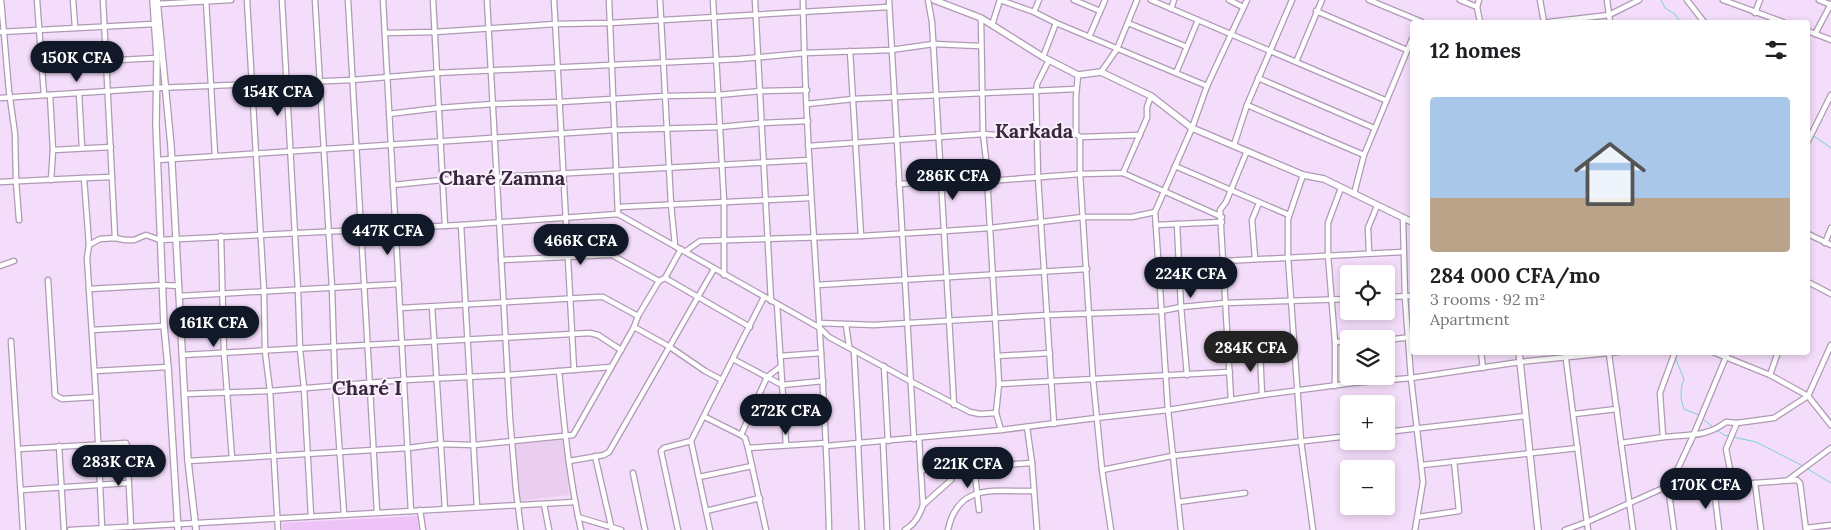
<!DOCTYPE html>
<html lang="en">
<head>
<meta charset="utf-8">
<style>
	:root { --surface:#fff; --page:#f2f2f2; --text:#202124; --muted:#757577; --line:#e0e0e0; --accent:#111827 }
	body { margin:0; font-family:Lora,serif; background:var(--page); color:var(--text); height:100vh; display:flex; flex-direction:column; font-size:19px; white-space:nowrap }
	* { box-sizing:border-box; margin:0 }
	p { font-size:16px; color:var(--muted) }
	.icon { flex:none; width:28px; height:28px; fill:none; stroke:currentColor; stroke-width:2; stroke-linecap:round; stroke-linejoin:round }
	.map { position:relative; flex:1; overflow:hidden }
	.panel { position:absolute; left:1410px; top:20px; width:400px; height:335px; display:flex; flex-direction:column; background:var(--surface); border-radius:5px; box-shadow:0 2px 8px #0003 }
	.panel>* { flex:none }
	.tools { position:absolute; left:1340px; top:265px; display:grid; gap:10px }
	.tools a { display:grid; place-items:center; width:55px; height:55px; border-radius:5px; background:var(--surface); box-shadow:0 2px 8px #0003; font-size:25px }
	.price { position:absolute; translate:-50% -42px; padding:0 11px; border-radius:18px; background:var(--accent); color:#fff; font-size:16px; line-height:32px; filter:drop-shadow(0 1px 2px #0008) }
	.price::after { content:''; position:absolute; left:50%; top:30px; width:15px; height:11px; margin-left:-8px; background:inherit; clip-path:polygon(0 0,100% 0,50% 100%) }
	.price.selected { background:#222; color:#fff }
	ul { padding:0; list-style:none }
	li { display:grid; align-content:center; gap:10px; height:265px; padding:0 20px }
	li+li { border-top:1px solid var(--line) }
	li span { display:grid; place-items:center; height:155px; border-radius:5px; color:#555 }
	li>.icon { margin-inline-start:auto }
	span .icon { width:90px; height:90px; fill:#fffc; stroke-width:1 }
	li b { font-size:21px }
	h2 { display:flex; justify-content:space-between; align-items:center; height:60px; padding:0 20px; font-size:21px }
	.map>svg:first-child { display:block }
</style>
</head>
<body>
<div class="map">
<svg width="1831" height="530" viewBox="0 0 1831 530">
	<rect width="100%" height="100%" fill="#f4ddfa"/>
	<path fill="#e9cef0" d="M564 438 569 495 519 501 513 442Z"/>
	<path fill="#eec3f8" d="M417 516 419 530H283L282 523Z"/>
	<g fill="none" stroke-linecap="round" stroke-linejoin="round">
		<g stroke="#76d5d0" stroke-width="1">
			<path d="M1661 0 1665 8 1675 14 1680 22"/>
			<path d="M1808 132 1831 148"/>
			<path d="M1675 357 1684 379C1680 390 1680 398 1684 409L1699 415"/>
			<path d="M1702 418 1714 428"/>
			<path d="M1717 430 1724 435 1729 436"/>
			<path d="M1733 437 1756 442 1803 466"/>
			<path d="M1806 468 1831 483"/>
		</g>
		<g stroke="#af99b4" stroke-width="7">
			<g id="minor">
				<path d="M1 0 9 91 15 134 16 181 19 220"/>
				<path d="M37 0 44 95"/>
				<path d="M73 0 75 27"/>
				<path d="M103 0 115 238"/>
				<path d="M206 0 215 155"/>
				<path d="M247 0 264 292 265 351 270 391 278 530"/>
				<path d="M282 0 298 290 300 349 304 388 311 516"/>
				<path d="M315 0 332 288 335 385 344 514"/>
				<path d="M348 0 377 512"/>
				<path d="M383 0 411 511"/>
				<path d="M433 0 445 226"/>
				<path d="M487 0 510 419 516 490 521 530"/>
				<path d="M554 0 574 370"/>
				<path d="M609 0 618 214"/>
				<path d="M660 0 671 204 675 246"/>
				<path d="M713 0 724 202V275"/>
				<path d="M755 0 771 301"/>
				<path d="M803 0C806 177 825 353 829 530"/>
				<path d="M889 0 914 439"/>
				<path d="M928 0 932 22 954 405"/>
				<path d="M1000 0 1034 12 1056 23 1207 86"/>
				<path d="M1074 0 1100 11"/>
				<path d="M1151 0 1385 100"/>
				<path d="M1229 0 1243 7"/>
				<path d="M1369 0 1422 22"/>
				<path d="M1460 0 1477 7"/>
				<path d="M1479 0 1477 7 1480 22"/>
				<path d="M1540 0 1544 22"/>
				<path d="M1607 0 1610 22"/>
				<path d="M1687 0 1704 22"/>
				<path d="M1723 0 1783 22"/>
				<path d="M1819 0 1831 5"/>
				<path d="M157 4 231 0"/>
				<path d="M1171 9 1174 0"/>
				<path d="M1316 11 1407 50"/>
				<path d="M1034 12 1039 0"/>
				<path d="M1755 13 1760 0"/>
				<path d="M981 18 983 134 986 159 999 384 996 413 1001 430"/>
				<path d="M1549 22 1609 15 1639 0"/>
				<path d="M1128 23 1187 47"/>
				<path d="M992 25 1000 0"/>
				<path d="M1808 31 1831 40"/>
				<path d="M0 32 154 24"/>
				<path d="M385 33 435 32 555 24 610 23 888 7"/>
				<path d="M1815 34 1831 4"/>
				<path d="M1089 37 1105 0"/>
				<path d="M850 51 861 236"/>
				<path d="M1043 57 1056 23"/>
				<path d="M1049 60 1037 84 1036 92 1038 177 1054 424"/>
				<path d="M1296 62 1322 0"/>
				<path d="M43 64 157 58"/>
				<path d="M1101 72 1117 49 1137 0"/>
				<path d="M1176 73 1198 20"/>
				<path d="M1078 75 1076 97V134L1080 137V174L1093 379 1102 470 1111 530"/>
				<path d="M1258 78 1374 128"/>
				<path d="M79 93 82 148"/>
				<path d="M50 95 53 150 51 180"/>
				<path d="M0 98 156 88 352 80 436 73 739 59 805 53 891 50 933 44 980 46"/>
				<path d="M807 104 853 99 1076 89"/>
				<path d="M1247 105 1364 155"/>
				<path d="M389 114 438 108 493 104 560 102 665 96 718 95 761 91 807 90"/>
				<path d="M1080 137 1140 135"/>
				<path d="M1808 141 1831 95"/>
				<path d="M1234 145 1247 105 1292 0"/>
				<path d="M808 146 983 134 1010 136 1076 134"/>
				<path d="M53 150 111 147"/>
				<path d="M157 160 615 130 720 127 762 123 808 121"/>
				<path d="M1175 166 1289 215"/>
				<path d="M1123 173 1222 217"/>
				<path d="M1303 175 1288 219V257L1301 441 1313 530"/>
				<path d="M84 178 112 177"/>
				<path d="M0 182 84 178 89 245"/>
				<path d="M899 184 973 180 988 181 1080 174 1123 173 1147 118V107L1151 96"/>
				<path d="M393 185 442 180 809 160"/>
				<path d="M1354 194 1364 155 1412 39"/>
				<path d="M619 207 810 198"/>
				<path d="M1403 218 1405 297 1411 378 1423 482 1415 530"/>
				<path d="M1177 224 1181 307 1187 375"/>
				<path d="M461 225 477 507"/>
				<path d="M1156 225 1222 222"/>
				<path d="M1808 234 1831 245"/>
				<path d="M221 236 224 353 232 458"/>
				<path d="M1825 243 1831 228"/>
				<path d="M686 251 700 241 861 236 945 231 990 228 1083 217H1132L1155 212"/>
				<path d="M1369 253 1368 228 1377 206"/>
				<path d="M1255 258 1252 220 1259 203"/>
				<path d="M501 260 608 255H612L659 281"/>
				<path d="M1223 261 1403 252"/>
				<path d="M0 266 14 261"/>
				<path d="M665 278 750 327"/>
				<path d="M48 280 55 395 62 399 96 397"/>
				<path d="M1808 282 1831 294"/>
				<path d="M817 285 1087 269"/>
				<path d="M89 289 162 285 179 286"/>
				<path d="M179 296 399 284"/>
				<path d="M1386 297 1412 296"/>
				<path d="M777 304 786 445"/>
				<path d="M432 307 445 509"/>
				<path d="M400 308 598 297H603L638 316"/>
				<path d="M819 323 874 325 1048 315 1161 311 1181 307 1225 303 1349 299"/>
				<path d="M846 325 849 346"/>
				<path d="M634 327 670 347 705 371 722 380"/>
				<path d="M92 330 164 326"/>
				<path d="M1386 340 1412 337"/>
				<path d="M11 341 23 530"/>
				<path d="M1335 342 1349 341"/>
				<path d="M854 351 859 444"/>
				<path d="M1260 351 1262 395"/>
				<path d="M1228 352 1293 348"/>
				<path d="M1481 352 1483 368"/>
				<path d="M1565 352 1588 530"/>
				<path d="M1713 352 1770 375 1808 396 1831 425"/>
				<path d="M1609 354 1633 530"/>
				<path d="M182 355 590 333 598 335 621 350"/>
				<path d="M780 356 821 353"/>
				<path d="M997 356 1050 353"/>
				<path d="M733 359 782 385 823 381"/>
				<path d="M884 366 888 441"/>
				<path d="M95 371 168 367"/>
				<path d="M559 371C564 424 569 477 581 530"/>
				<path d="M1770 375 1778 352"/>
				<path d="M999 384 1230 372"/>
				<path d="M1335 386V342L1328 255V223L1341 188"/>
				<path d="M184 394 270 391 404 380 508 375 611 367"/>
				<path d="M1231 400 1220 210 1226 202 1247 151"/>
				<path d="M1574 414 1617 409"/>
				<path d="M705 417 741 435 745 438 748 448 766 530"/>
				<path d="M1027 427 1032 463 1037 530"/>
				<path d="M1386 432 1526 416"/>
				<path d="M741 435 767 377 780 367"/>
				<path d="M1663 437 1660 393 1675 352"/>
				<path d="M883 442 887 530"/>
				<path d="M1621 443C1635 441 1649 439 1664 437 1688 434 1705 438 1726 422L1737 423 1774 418 1808 396 1831 345"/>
				<path d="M858 444 862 530"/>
				<path d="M59 446 64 530"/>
				<path d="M826 446 1001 430 1096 418 1168 410 1262 395 1353 383 1411 378 1520 362 1618 352"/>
				<path d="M748 448 826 443"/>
				<path d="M18 449 126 443 127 446 131 527"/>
				<path d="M595 456 612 530"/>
				<path d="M188 461 408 448 439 444 474 445 573 435 634 327 638 316 659 281 665 278 681 249"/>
				<path d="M569 461 604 455 609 452 714 269"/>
				<path d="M1422 465 1578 448"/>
				<path d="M974 466 979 510"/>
				<path d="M921 470 1032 463"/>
				<path d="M1102 470 1172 456 1349 436"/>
				<path d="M633 473 645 530"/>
				<path d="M699 477 752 466"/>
				<path d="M1674 477 1714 488 1755 483 1797 480 1800 483 1806 530"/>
				<path d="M1788 480 1831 448"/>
				<path d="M1755 483 1761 530"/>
				<path d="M1733 485 1726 449 1737 423"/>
				<path d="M1668 486 1674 530"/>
				<path d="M1714 488 1719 530"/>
				<path d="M21 490 128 483"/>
				<path d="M1178 502 1245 493"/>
				<path d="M544 504 549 530"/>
				<path d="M923 505 951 480"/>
				<path d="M420 510 423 530"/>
				<path d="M706 511 760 498"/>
				<path d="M578 517 621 530"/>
				<path d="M1418 517 1459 511 1454 461"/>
				<path d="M102 528 96 397 87 258 89 245 100 239 115 238 125 240H134L146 235 160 240 461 225 618 214 820 328 829 337 910 381 970 412 980 414 996 413"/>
				<path d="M1806 528 1831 525"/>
				<path d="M70 530 575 502"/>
				<path d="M678 530 661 451 664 448 691 441"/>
				<path d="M710 530 691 441 764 297"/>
				<path d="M905 530C915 524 920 515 923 505L919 438"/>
				<path d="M948 530C958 482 995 492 1034 491"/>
				<path d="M1181 530 1168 410 1155 212 1192 128 1207 86 1247 0"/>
				<path d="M1565 530 1587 522 1668 486 1674 477 1693 436 1728 352"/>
			</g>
		</g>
		<g stroke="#af99b4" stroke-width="8">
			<g id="tertiary">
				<path d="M153 0 157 58 156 125 164 326 168 367 178 530"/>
				<path d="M157 0 171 146 188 461 196 530"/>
				<path d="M934 0 981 18 1043 57 1078 75 1101 72 1151 96 1192 128 1303 175 1324 179 1412 222"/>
				<path d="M1519 352 1538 530"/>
			</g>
		</g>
		<use href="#minor" stroke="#fff" stroke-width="4.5"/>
		<use href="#tertiary" stroke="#fff" stroke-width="5.5"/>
	</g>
	<g text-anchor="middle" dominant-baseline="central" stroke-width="4" stroke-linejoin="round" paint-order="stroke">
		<g font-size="20" font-weight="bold" fill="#39273e" stroke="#f9f0fc">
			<text x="1034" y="130">Karkada</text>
			<text x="502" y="177">Charé Zamna</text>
			<text x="367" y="387">Charé I</text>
		</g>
	</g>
</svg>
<div class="tools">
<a><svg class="icon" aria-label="locate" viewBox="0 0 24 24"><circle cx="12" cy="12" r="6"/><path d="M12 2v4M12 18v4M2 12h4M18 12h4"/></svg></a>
<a><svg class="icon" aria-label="layers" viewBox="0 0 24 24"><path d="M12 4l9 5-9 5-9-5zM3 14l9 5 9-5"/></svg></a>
<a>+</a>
<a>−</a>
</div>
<b class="price" style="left:77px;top:83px">150K CFA</b>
<b class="price" style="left:278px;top:117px">154K CFA</b>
<b class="price" style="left:953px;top:201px">286K CFA</b>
<b class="price" style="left:388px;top:256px">447K CFA</b>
<b class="price" style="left:581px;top:266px">466K CFA</b>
<b class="price" style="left:1191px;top:299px">224K CFA</b>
<b class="price" style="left:214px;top:348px">161K CFA</b>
<b class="price selected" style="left:1251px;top:373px">284K CFA</b>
<b class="price" style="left:786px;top:436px">272K CFA</b>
<b class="price" style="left:119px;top:487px">283K CFA</b>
<b class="price" style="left:968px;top:489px">221K CFA</b>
<b class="price" style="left:1706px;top:510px">170K CFA</b>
<section class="panel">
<h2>12 homes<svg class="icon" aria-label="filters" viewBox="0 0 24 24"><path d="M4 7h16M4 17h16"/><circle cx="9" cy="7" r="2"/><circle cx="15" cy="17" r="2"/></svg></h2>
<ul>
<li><span style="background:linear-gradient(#a9c7e8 65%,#b9a48a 0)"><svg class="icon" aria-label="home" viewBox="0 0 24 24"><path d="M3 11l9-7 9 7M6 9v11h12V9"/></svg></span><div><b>284 000 CFA/mo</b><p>3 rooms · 92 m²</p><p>Apartment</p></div></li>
</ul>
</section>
</div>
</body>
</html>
